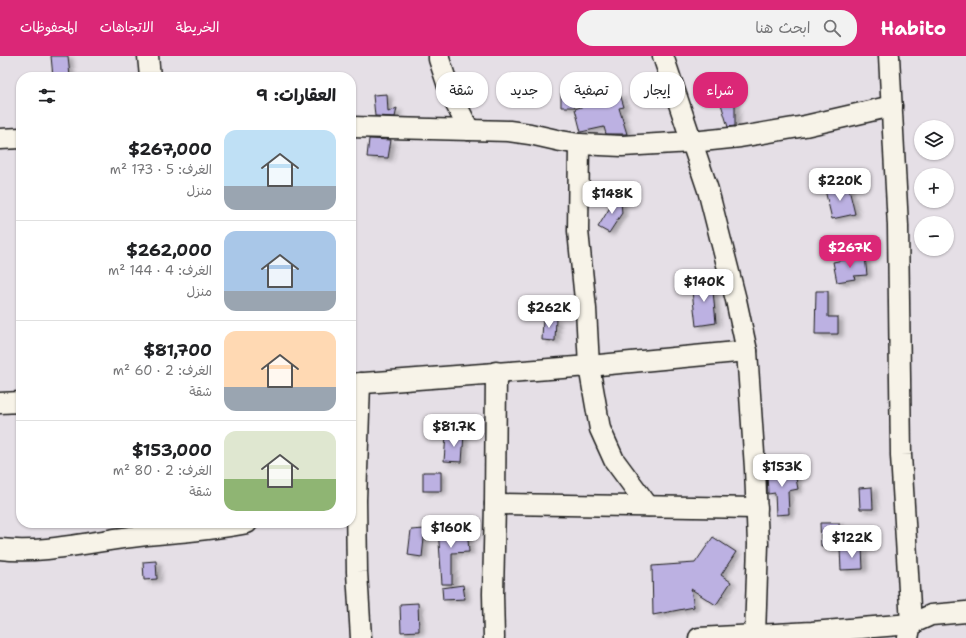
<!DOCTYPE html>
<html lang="ar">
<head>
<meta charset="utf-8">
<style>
	:root { --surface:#fff; --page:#f2f2f2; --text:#202124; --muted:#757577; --line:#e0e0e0; --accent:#db2777 }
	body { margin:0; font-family:"Shantell Sans","Playpen Sans Arabic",sans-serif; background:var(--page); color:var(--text); direction:rtl; height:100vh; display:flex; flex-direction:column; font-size:15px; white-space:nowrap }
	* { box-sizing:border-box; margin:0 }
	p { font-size:13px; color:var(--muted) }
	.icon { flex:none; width:22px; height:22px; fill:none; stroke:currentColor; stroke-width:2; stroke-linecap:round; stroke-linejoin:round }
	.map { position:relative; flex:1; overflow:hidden; direction:ltr }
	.drawer { position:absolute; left:16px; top:16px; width:340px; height:456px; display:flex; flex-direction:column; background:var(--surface); border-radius:16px; box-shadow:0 1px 3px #0004; direction:rtl }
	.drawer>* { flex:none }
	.hud { position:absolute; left:368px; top:16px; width:380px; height:36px; direction:rtl; display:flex; gap:8px }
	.tools { position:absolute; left:914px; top:64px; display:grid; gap:8px }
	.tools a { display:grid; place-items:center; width:40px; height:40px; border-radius:50%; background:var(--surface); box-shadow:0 1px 3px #0004; font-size:20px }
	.price { position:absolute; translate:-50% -34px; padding:0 9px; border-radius:8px; background:#fff; color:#222; font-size:13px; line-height:26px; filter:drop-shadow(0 1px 2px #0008) }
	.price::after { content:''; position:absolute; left:50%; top:24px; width:12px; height:9px; margin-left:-6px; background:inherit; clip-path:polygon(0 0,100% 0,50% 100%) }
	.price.active { background:var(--accent); color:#fff }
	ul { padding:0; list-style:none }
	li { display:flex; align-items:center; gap:12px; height:100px; padding:0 20px }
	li+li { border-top:1px solid var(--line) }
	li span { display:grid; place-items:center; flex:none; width:112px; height:80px; border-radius:12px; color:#555 }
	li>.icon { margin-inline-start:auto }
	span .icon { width:48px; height:48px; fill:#fffc; stroke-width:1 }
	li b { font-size:17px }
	h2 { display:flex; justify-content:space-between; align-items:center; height:48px; padding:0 20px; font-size:17px }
	.pill { padding:0 14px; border-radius:16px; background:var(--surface); box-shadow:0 1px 3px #0004; font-size:14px; line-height:36px }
	.pill.active { background:var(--accent); color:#fff }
	header { display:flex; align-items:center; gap:24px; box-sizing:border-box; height:56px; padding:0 20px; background:var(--accent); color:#fff }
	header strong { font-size:19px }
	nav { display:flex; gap:22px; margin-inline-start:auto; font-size:14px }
	.search { width:280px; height:36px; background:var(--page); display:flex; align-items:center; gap:10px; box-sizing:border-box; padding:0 14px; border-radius:16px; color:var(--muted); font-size:15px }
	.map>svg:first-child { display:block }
</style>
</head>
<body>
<header>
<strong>Habito</strong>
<div class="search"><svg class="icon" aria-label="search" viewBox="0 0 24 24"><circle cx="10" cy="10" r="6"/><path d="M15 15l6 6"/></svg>ابحث هنا</div>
<nav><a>الخريطة</a><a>الاتجاهات</a><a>المحفوظات</a></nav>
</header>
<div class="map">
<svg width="966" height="582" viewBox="0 0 966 582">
	<defs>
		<filter id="shadow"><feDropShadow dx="4.5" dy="2.5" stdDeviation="2" flood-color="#0004"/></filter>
	</defs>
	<rect width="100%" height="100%" fill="#e5dfe6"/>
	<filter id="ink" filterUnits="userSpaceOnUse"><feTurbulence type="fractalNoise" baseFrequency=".025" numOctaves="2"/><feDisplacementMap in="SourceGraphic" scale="8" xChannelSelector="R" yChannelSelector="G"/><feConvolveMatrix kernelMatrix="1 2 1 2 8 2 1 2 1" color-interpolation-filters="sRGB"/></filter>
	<g filter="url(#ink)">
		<g fill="#bcb1e2" stroke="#1c1c1c" filter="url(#shadow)">
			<path d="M51 0H68L70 21H53Z"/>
			<path d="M732 35 735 49V70L728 71 718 38Z"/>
			<path d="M561 37 576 38 575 51H561Z"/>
			<path d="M387 38 388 56 397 52 395 61 375 60 373 39Z"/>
			<path d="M620 38 624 51 619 52 627 78H606L604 71 581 76 575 53Z"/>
			<path d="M369 83 391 84 388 102 367 101Z"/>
			<path d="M848 129 855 158 832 163 825 134Z"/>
			<path d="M620 135 622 157 609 177 598 171Z"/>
			<path d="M865 200 867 219 854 220 855 223 837 226 833 206Z"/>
			<path d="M712 224 716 267 696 270 691 226Z"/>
			<path d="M816 235H828V261H838V278H815Z"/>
			<path d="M543 262H556L555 285 542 284Z"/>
			<path d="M464 378 462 406 444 405 446 379Z"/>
			<path d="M794 412 798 433 788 435 789 458 776 459 775 437 768 438 767 416Z"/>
			<rect x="423" y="416" width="18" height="19"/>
			<path d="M872 431 873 453H860L859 432Z"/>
			<path d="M820 467H839L840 490H821Z"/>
			<path d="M467 471 469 496 452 497V528H442L438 473Z"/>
			<path d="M425 473 422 501 408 499 411 474Z"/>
			<path d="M713 481 736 496 721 519 731 526 716 549 691 533 694 551 653 559 652 510 695 507Z"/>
			<path d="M862 492 863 513 841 514 840 493Z"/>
			<path d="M156 505 157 523 144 524 143 506Z"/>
			<path d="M463 529 465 543 443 544 442 532Z"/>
			<path d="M418 547 419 575 401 576 400 548Z"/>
		</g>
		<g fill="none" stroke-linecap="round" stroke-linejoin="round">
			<g stroke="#1c1c1c" stroke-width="23">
				<g id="minor">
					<path d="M148 0 150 21"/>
					<path d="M439 0V3L450 36 469 74"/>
					<path d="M663 0 708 134 736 244 747 295 755 412 758 488 755 579"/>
					<path d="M889 0 898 170 901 399 911 568 908 582"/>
					<path d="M351 71 509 75 530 78 561 85 579 88 622 90 692 86 740 81 805 70 892 50"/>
					<path d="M0 83 21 82"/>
					<path d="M579 88 578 175 586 253 589 310 600 373 614 404 648 450"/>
					<path d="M360 327 356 444 357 516 361 582"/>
					<path d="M351 328 589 310 747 295"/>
					<path d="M0 347 21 346"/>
					<path d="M495 448 757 452"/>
					<path d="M0 493C44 498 88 486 131 481 170 476 209 475 247 467"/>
					<path d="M494 582 493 538 495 448 496 316"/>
					<path d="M699 582 812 576 911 568 931 559 966 556"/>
				</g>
			</g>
			<use href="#minor" stroke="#f7f3e8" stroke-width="20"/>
		</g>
	</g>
</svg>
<div class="tools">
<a><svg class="icon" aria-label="layers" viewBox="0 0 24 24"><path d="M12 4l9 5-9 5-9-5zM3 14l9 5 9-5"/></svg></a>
<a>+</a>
<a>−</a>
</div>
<b class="price" style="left:840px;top:146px">$220K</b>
<b class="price" style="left:612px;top:159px">$148K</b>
<b class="price active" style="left:850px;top:213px">$267K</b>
<b class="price" style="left:704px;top:247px">$140K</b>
<b class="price" style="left:549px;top:273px">$262K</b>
<b class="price" style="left:454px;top:392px">$81.7K</b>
<b class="price" style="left:782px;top:432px">$153K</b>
<b class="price" style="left:451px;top:493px">$160K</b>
<b class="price" style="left:852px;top:503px">$122K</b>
<div class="hud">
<a class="pill active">شراء</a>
<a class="pill">إيجار</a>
<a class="pill">تصفية</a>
<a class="pill">جديد</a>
<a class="pill">شقة</a>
</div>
<section class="drawer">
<h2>العقارات: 9<svg class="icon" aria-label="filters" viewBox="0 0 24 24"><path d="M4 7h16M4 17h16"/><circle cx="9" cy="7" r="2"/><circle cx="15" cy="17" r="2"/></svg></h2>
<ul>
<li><span style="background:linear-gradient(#bfe0f5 70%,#9aa5b1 0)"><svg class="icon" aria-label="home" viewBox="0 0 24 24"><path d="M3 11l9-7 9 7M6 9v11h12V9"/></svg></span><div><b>$267,000</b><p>الغرف: 5 · 173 m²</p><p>منزل</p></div></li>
<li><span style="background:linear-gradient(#a9c7e8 75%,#9aa5b1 0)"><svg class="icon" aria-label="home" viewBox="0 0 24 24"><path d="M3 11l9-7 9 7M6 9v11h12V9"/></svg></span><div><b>$262,000</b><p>الغرف: 4 · 144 m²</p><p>منزل</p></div></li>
<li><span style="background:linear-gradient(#ffd9b3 70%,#9aa5b1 0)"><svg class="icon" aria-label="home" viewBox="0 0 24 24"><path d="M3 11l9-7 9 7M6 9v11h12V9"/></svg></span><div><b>$81,700</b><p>الغرف: 2 · 60 m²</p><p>شقة</p></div></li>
<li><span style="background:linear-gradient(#dfe7d0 60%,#8fb573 0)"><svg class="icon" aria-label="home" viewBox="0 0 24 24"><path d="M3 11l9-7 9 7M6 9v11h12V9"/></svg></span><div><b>$153,000</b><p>الغرف: 2 · 80 m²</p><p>شقة</p></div></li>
</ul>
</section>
</div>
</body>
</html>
